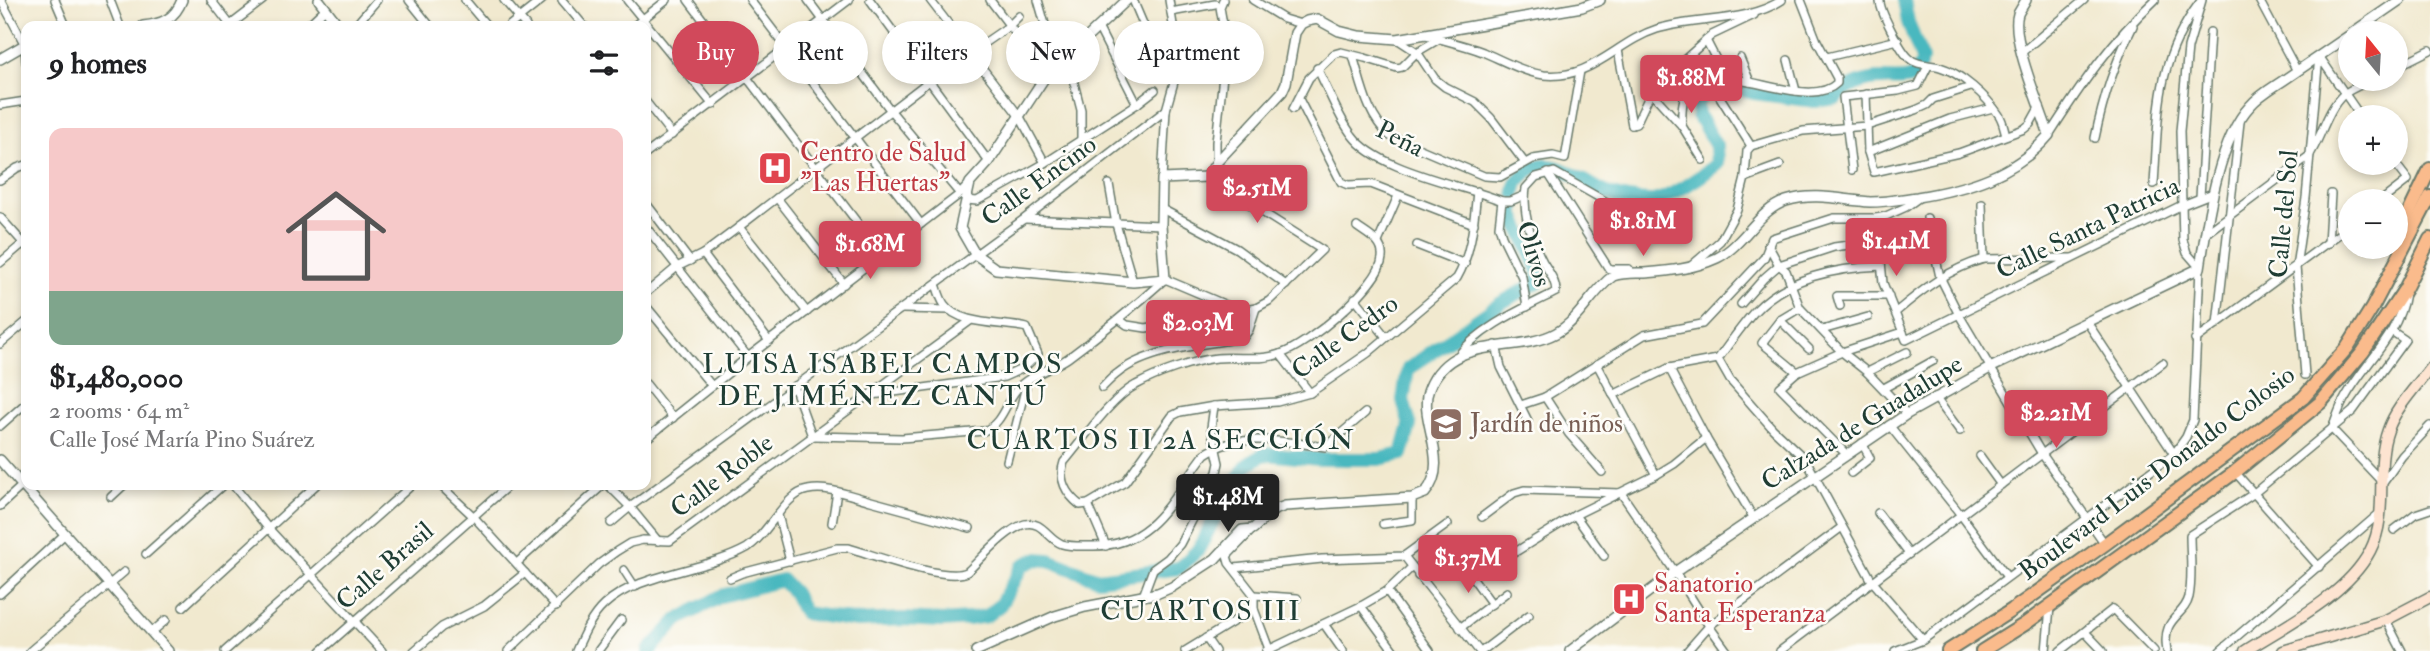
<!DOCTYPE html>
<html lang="en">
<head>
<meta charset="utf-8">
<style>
	:root { --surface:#fff; --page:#f6f6f6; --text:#202124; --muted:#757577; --accent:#d1495b }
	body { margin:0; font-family:"IM FELL Double Pica",serif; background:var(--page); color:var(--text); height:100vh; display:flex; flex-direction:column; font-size:26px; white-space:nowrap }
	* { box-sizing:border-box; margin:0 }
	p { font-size:23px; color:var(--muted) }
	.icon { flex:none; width:38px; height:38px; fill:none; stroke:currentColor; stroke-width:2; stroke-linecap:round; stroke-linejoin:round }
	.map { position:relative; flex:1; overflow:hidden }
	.panel { position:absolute; left:21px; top:21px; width:630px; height:469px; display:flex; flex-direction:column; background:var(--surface); border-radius:14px; box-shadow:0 4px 10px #0003 }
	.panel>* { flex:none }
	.hud { position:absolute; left:672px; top:21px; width:665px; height:63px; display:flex; gap:14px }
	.needle { width:46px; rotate:342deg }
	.tools { position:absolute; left:2338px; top:21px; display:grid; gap:14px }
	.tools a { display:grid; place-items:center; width:70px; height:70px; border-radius:50%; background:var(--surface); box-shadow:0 4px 10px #0003; font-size:35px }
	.price { position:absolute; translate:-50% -60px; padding:0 16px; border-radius:7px; background:var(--accent); color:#fff; font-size:23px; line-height:46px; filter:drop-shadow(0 2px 4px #0008) }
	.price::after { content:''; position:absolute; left:50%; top:42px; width:21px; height:16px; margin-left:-10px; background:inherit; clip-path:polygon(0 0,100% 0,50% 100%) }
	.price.active { background:#222; color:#fff }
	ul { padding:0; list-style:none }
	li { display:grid; align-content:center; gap:14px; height:371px; padding:0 28px }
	li span { display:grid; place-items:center; height:217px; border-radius:14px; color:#555 }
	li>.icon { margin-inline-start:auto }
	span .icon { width:126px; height:126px; fill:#fffc; stroke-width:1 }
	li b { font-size:30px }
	h2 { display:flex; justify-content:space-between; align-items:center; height:84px; padding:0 28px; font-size:30px }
	.chip { padding:0 24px; border-radius:32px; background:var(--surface); box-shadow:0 4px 10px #0003; font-size:24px; line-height:63px }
	.chip.active { background:var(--accent); color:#fff }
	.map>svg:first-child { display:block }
</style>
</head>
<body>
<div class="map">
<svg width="2430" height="651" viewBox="0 0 2430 651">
	<rect width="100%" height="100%" fill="#fdfcf7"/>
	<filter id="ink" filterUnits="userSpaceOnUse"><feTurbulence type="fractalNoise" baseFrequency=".0143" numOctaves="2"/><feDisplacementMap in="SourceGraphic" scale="14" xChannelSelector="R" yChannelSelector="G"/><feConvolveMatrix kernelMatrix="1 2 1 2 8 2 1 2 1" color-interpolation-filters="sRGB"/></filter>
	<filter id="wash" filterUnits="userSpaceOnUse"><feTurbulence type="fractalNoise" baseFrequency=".00686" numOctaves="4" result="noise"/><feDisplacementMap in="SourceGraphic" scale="28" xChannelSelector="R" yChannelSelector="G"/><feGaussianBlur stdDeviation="1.57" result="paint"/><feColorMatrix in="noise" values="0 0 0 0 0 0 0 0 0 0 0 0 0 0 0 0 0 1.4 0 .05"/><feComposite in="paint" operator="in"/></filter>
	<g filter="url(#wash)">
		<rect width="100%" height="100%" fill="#f1e9cf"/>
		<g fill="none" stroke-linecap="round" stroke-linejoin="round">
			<g stroke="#49b8bf" stroke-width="14">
				<path d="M1904 0 1908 22 1922 59"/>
				<path d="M1515 193C1515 184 1518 181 1524 175 1547 149 1584 184 1607 193 1620 198 1637 201 1650 201 1667 201 1703 175 1717 164L1716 146 1698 115 1697 104 1704 93 1727 85 1754 93 1815 101 1837 98C1846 86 1866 79 1882 79 1897 79 1914 84 1920 66"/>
				<path d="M649 651 678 620 721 596 782 580 794 593 804 613 858 621 903 619 942 621 968 619 986 616 1000 605 1023 565 1036 559 1049 560 1098 579 1179 568 1198 550 1227 495 1247 465 1264 454 1320 459H1379L1402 454 1410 425 1403 400 1408 369 1501 303 1538 282 1540 274 1514 215V207"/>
			</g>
		</g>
	</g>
	<g filter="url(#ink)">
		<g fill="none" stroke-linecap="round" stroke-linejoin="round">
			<g stroke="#68796a" stroke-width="10">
				<g id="minor">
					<path d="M1 0 25 45 26 62"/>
					<path d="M55 0 66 26"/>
					<path d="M110 0 120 26"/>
					<path d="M211 0 231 26"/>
					<path d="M409 0 430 26"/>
					<path d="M465 0 487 26"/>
					<path d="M504 0 526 26"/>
					<path d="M562 0 584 26"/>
					<path d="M627 0 713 105"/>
					<path d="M688 0 882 255"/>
					<path d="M750 0 921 224"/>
					<path d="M808 0 891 111 960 194"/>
					<path d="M870 0 989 162"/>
					<path d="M930 0 1020 117 1045 163"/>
					<path d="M990 0 1047 75"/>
					<path d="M1038 0 1057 66"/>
					<path d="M1133 0 1158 59"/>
					<path d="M1253 0 1284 19 1301 24"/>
					<path d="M1880 0C1879 10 1901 51 1909 58 1917 66 1930 64 1940 67 1961 73 1987 97 1999 115 2003 121 2004 128 2006 135"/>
					<path d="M2259 0 2297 71"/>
					<path d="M1171 12 1215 4"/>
					<path d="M229 26 263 0"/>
					<path d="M307 26 325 9"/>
					<path d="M355 26 377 0"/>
					<path d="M509 26 542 0"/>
					<path d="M634 26 667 0"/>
					<path d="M1098 27 1137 104"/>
					<path d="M1426 35C1445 41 1465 45 1483 52 1502 60 1523 72 1544 75 1592 80 1616 42 1657 29 1695 17 1748 23 1782 0"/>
					<path d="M1397 39 1417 52 1435 79 1445 87 1475 102 1491 118 1525 163"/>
					<path d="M1706 40 1725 77"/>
					<path d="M1618 50 1632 125"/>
					<path d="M2021 53 2084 0"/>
					<path d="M1067 56 1081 110V140"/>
					<path d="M1353 56C1362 85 1367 116 1390 136L1484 176 1500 177 1533 159 1553 156 1565 159 1580 71"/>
					<path d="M2319 56 2361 117"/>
					<path d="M1827 57 1898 40"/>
					<path d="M1740 58 1750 82"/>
					<path d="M1788 60 1796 91"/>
					<path d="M2396 67 2430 50"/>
					<path d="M1317 68C1328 89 1338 117 1352 135 1378 171 1460 184 1502 201H1511L1525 195"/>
					<path d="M1651 92 1682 126 1703 160"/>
					<path d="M1866 94 1868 152 1874 172 1959 153 2024 129 2030 124 2040 106"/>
					<path d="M1720 97 1751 146"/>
					<path d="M1299 99 1341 182 1348 185 1371 184 1474 224"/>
					<path d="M646 102 672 135"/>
					<path d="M0 105 26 101"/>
					<path d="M1293 109 1309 78 1334 54 1341 52 1365 58 1397 68 1402 67 1417 52 1439 39"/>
					<path d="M1632 125 1636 124 1651 92 1666 76 1712 35 1754 15"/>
					<path d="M1682 126C1682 118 1681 108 1684 99 1703 45 1804 116 1837 83V78L1817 41 1801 0"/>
					<path d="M2049 135C2081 85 2111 41 2155 0"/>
					<path d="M2095 138C2103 99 2115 62 2133 26"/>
					<path d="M1868 152 1950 119 1993 108"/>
					<path d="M646 154 849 0"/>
					<path d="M1216 163V142L1224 66 1225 36 1220 7 1223 0"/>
					<path d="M1852 170 1843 97 1898 91 1918 86 1928 66"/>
					<path d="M1548 173 1609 269H1629"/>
					<path d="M1745 178 1780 165"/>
					<path d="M1162 179 1166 110 1174 82 1175 37 1169 0"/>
					<path d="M0 180 17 168 26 165"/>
					<path d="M1109 184 1116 224 1133 282"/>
					<path d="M2154 184C2159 113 2155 62 2200 2"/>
					<path d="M2200 197 2210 32"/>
					<path d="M777 198 844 284"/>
					<path d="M967 200 977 201 1045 163 1137 104 1155 90"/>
					<path d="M1502 201 1499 226 1502 236 1522 277 1527 307"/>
					<path d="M2381 201 2408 180 2395 163"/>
					<path d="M646 203 690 261"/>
					<path d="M1982 204 1984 259"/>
					<path d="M1162 209 1237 249 1286 285"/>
					<path d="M0 217 26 246"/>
					<path d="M1877 218 1883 283 1906 340 2180 206 2213 193"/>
					<path d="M1927 218 1940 277 1958 313 2042 454 2105 544"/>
					<path d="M1025 219 1161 225"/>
					<path d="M646 227 748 357"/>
					<path d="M739 227 807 312"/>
					<path d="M1357 227C1368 235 1384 242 1382 258 1380 286 1307 346 1280 354 1261 361 1237 356 1217 358 1194 360 1156 374 1136 385 1112 397 1082 441 1064 462 1058 479 1066 494 1080 505L1088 504 1125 482 1172 416 1180 412 1214 406 1277 402 1310 393 1368 353 1457 278C1472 252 1474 221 1477 191"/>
					<path d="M2205 234 2309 156C2321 138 2328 108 2343 95 2351 88 2364 84 2373 79"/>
					<path d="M1378 242 1398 196"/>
					<path d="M2328 243 2331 194"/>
					<path d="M1417 245 1465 264"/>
					<path d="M1768 245 1779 265 1786 271 1800 308 1842 352 1867 372 1907 414"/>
					<path d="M703 254 769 341"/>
					<path d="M0 263 26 241"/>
					<path d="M1691 266 1720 241 1737 210 1745 178 1747 151 1751 146 1803 131 1867 126 1916 110 1927 105 1933 99 1971 87"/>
					<path d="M646 293 677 267 703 254 739 227 929 81 1009 26 1019 16"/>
					<path d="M2405 293C2399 336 2365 362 2345 398 2339 408 2336 419 2332 429L2383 483 2402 456 2430 426"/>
					<path d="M1355 298 1386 337"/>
					<path d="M1741 304 1764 278 1779 265 1834 247 1879 241"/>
					<path d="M646 306 712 386"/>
					<path d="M1840 306 1837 296H1889"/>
					<path d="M902 309 949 310"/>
					<path d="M1896 312C1923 289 1949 269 1984 259L2072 258"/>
					<path d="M1120 320 1127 325 1146 328 1256 308 1269 301 1322 250 1207 177"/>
					<path d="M1780 320 1809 349"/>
					<path d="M2087 322 2174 454"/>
					<path d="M2217 324 2240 122"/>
					<path d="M1822 330 1868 317"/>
					<path d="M2195 340 2350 226"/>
					<path d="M0 344 26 322"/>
					<path d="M1496 345 1501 367 1528 421"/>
					<path d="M1280 354 1310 393"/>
					<path d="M1457 357C1478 328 1524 308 1556 292 1556 281 1549 272 1543 262 1531 239 1522 215 1526 188L1536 177 1554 172 1640 221C1654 225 1663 224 1676 219"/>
					<path d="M1718 359 1730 380 1773 429 1806 460 1872 581 1923 640"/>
					<path d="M1597 364 1656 475"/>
					<path d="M1669 368 1706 438 1753 517"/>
					<path d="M1797 372 1762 343 1780 320 1800 308"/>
					<path d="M1867 372 1907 352"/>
					<path d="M2305 375 2296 267 2306 198 2319 56"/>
					<path d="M646 384 673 418"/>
					<path d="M794 386 812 436 902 438 984 431C1003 423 1005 403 1017 389 1027 376 1054 368 1068 358 1102 333 1134 307 1165 279L1238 310"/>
					<path d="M1102 388C1107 383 1112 377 1118 373 1148 349 1206 344 1243 338L1249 330 1256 308"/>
					<path d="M1884 388 1933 361"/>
					<path d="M872 395 1004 377 1024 368 1038 354 1027 328C1003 322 959 326 944 304 940 298 938 290 936 284"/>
					<path d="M1613 395 1669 368 1718 359C1730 343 1742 325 1755 311 1787 277 1836 268 1881 266"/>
					<path d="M1545 397 1569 434 1602 472"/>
					<path d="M1935 397 1960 431"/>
					<path d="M1521 405 1545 397 1644 335 1702 324 1764 258 1772 238 1834 218H1877L1886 216 1906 207 1920 197"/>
					<path d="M1889 425 1961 515 2007 577"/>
					<path d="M0 426 26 403"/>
					<path d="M646 439 748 357 960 194 969 184"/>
					<path d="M1846 454 1780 387 1797 372 1842 352 1903 332"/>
					<path d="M1980 456 2001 485"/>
					<path d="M1007 461 1027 382"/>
					<path d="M2235 472 2319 567"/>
					<path d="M1851 473 1870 458 1862 443"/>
					<path d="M233 485 268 528 382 651"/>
					<path d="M440 485 473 516 556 607"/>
					<path d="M608 485 630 507 658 541"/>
					<path d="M1621 493 1675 572 1709 626 1727 651"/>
					<path d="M111 497 124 485"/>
					<path d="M1088 504 1106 546"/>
					<path d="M0 506 26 482"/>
					<path d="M1878 513 1909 554"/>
					<path d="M778 515 790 561"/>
					<path d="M1575 515 1604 556"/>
					<path d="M1482 517 1514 493 1524 490 1620 493"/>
					<path d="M611 523 630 507 1024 219 1166 110"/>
					<path d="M832 523 837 492"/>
					<path d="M1383 524 1412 520V498"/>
					<path d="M1253 529 1227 556 1229 563 1254 595V609L1269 649"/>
					<path d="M2394 530 2415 514 2430 509"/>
					<path d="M146 554 223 485"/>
					<path d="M1404 556 1479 651"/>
					<path d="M518 562 603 485"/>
					<path d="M1234 568 1322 559 1404 556 1448 524"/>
					<path d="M624 570 635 587"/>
					<path d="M1467 570 1492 604"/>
					<path d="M1418 576 1437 563 1467 570 1480 568 1501 561 1575 515 1656 475 1674 464 1706 438"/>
					<path d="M730 578 742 573 837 548H849C874 555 946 582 967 572 982 558 1006 529 1025 524 1042 520 1048 539 1062 544 1071 547 1084 546 1094 546 1155 546 1172 496 1205 454 1240 431 1286 442 1325 447L1365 413"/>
					<path d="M1387 591 1430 651"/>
					<path d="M0 594 65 534"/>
					<path d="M1254 595 1297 598"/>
					<path d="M1143 596 1153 569 1168 558 1180 544 1217 472 1219 463 1211 428 1214 406"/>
					<path d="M1361 606 1394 651"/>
					<path d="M183 607 316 485"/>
					<path d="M2386 620 2402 651"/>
					<path d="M1324 624 1343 651"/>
					<path d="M1460 628 1507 592"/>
					<path d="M152 632 166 620"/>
					<path d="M2085 632 2103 651"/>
					<path d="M1206 638 1215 651"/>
					<path d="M30 651 124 572"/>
					<path d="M225 651 412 485"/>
					<path d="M321 651 509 485"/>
					<path d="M414 651 442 627 484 606 525 573"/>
					<path d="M508 651 599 564 617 551 630 543 643 540 670 541 970 321"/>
					<path d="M576 651C583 635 591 617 604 605 639 572 704 572 747 548 768 535 785 493 808 490 829 486 852 496 871 501 904 510 937 519 970 528"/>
					<path d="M598 651 621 620"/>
					<path d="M1185 651 1254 609"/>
					<path d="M1266 651 1361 606 1387 591 1412 567"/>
					<path d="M1482 651 1529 615"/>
					<path d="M1687 651 1709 626 1842 527"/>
					<path d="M1780 651 2163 363"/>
					<path d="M1895 651 1923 640 2174 454 2186 437 2193 420 2200 268 2187 253 2183 240 2180 131 2188 48 2202 0"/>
					<path d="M2046 651 2050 607"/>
					<path d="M2060 651 2113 609 2154 651"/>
					<path d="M2167 651C2161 616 2184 618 2189 597 2193 577 2190 554 2190 535L2253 494 2353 411 2405 340 2393 332"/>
					<path d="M2220 651 2381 512"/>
				</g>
			</g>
			<g stroke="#68796a" stroke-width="12">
				<g id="tertiary">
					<path d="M319 0 339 26"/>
					<path d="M1127 0 1045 77 989 162 970 183 960 228 975 254 996 269 1133 282 1165 279 1161 225 1162 179 1207 177 1216 163 1282 92 1286 83 1295 33 1301 24 1307 21 1317 19 1339 31 1359 36 1397 39 1582 7 1600 0"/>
					<path d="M143 26C162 24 175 19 182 0"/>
					<path d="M2352 33 2400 0"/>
					<path d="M0 59 26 44"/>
					<path d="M0 460 168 651"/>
					<path d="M976 651 1055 616 1085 607 1158 593 1172 587 1215 559 1242 530 1253 529 1272 511 1285 506 1412 498 1425 493C1452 463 1417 417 1429 389 1451 333 1515 355 1556 333 1580 320 1591 292 1613 276 1623 272 1634 273 1645 273 1670 271 1693 269 1717 258 1744 245 1758 210 1786 201 1815 192 1841 200 1870 202 1886 202 1902 199 1917 197 1967 189 2015 175 2049 135 2041 109 2010 38 2018 14 2020 10 2024 4 2026 0"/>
					<path d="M1570 651 1675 572 1907 414 1990 368 2200 268C2207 223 2218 140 2250 106 2259 95 2272 88 2284 80 2306 65 2328 50 2350 35"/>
				</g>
			</g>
			<g stroke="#68796a" stroke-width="13">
				<g id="secondary">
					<path d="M2245 651C2286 625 2347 595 2370 551 2390 513 2374 468 2388 430 2396 407 2416 387 2430 368"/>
					<path d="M2283 651 2386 620 2430 597"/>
				</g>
			</g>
			<g stroke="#68796a" stroke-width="16">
				<g id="trunk">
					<path d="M2400 246 2404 223 2430 169"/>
					<path d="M1948 651 2012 610 2105 544 2303 398 2347 348 2372 308 2430 197"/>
					<path d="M1982 651 2025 624 2235 472 2321 402 2363 352 2405 289 2430 239"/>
				</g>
			</g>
			<use href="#minor" stroke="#fff" stroke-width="7"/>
			<use href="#tertiary" stroke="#fff" stroke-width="9"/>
			<use href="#secondary" stroke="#fde4d1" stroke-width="10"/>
			<use href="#trunk" stroke="#fabb8c" stroke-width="12"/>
		</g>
	</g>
	<defs>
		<g id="hospital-square" transform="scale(1.75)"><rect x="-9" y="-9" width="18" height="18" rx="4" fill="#e0444e" stroke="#fdfcf7"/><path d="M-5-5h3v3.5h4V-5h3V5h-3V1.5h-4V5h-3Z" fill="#fff"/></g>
		<g id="school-square" transform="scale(1.75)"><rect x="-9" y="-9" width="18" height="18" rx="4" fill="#8d6e63" stroke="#fdfcf7"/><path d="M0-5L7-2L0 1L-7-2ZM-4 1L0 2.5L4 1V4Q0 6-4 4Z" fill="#fff"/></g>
	</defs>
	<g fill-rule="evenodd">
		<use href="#hospital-square" x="775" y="168"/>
		<use href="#school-square" x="1446" y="424"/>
		<use href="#hospital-square" x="1629" y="599"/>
	</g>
	<g text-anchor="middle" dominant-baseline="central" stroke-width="5" stroke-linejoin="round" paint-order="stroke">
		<g font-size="26" fill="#1f3d34" stroke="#fdfcf7">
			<text transform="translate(1400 139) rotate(27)">Peña</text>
			<text transform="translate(1039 181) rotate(-36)">Calle Encino</text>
			<text transform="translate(2284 214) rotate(-85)">Calle del Sol</text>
			<text transform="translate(2088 228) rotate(-26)">Calle Santa Patricia</text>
			<text transform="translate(1534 254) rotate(74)">Olivos</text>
			<text transform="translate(1345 337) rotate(-36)">Calle Cedro</text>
			<text transform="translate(1862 423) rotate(-32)">Calzada de Guadalupe</text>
			<text transform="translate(2157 473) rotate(-37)">Boulevard Luis Donaldo Colosio</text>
			<text transform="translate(722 476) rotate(-37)">Calle Roble</text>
			<text transform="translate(385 566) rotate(-41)">Calle Brasil</text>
		</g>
		<g font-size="26" fill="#be3a42" stroke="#fdfcf7" text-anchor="start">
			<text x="800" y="153">Centro de Salud<tspan x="800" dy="30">"Las Huertas"</tspan></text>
			<text x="1654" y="584">Sanatorio<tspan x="1654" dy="30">Santa Esperanza</tspan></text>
		</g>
		<g font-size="26" fill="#785e54" stroke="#fdfcf7" text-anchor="start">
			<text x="1470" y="424">Jardín de niños</text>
		</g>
		<g font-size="28" letter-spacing="2" fill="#1f3d34" stroke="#fdfcf7">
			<text x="883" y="364">LUISA ISABEL CAMPOS<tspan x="883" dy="32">DE JIMÉNEZ CANTÚ</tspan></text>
			<text x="1161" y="440">CUARTOS II 2A SECCIÓN</text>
			<text x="1201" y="611">CUARTOS III</text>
		</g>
	</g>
</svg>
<div class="tools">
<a><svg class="needle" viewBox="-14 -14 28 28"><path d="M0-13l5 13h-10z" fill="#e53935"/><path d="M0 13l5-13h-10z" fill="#757577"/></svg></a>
<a>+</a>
<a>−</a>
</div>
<b class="price" style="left:1691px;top:115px">$1.88M</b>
<b class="price" style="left:1257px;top:225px">$2.51M</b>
<b class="price" style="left:1643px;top:258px">$1.81M</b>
<b class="price" style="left:1896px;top:278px">$1.41M</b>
<b class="price" style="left:870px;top:281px">$1.68M</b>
<b class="price" style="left:1198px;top:360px">$2.03M</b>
<b class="price" style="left:2056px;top:450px">$2.21M</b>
<b class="price active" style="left:1228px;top:534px">$1.48M</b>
<b class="price" style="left:1468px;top:595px">$1.37M</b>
<div class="hud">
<a class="chip active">Buy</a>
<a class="chip">Rent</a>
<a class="chip">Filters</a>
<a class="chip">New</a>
<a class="chip">Apartment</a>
</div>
<section class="panel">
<h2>9 homes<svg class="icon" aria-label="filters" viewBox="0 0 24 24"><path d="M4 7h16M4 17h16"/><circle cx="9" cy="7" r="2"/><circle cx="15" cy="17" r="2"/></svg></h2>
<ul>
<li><span style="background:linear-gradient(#f6c9c9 75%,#7fa58c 0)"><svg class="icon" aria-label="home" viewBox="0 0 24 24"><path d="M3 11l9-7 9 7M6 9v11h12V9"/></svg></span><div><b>$1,480,000</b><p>2 rooms · 64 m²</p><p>Calle José María Pino Suárez</p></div></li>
</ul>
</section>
</div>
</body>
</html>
